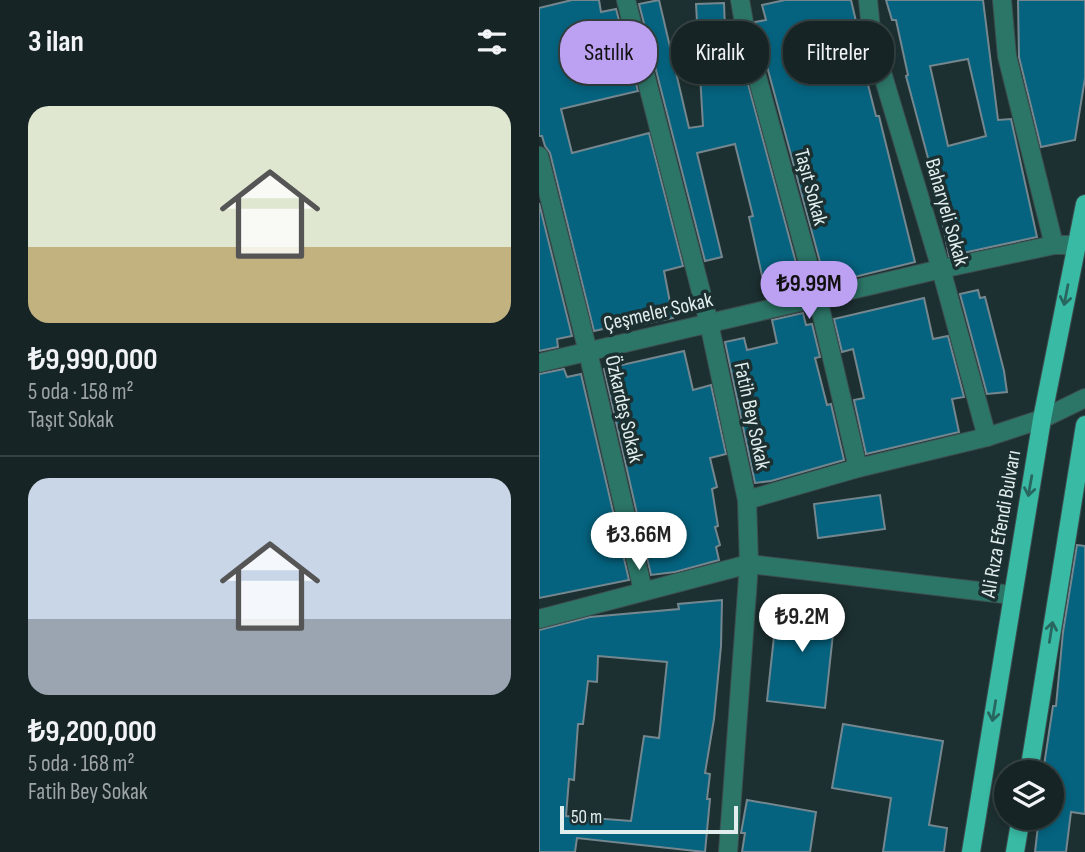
<!DOCTYPE html>
<html lang="tr">
<head>
<meta charset="utf-8">
<style>
	:root { --surface:#162425; --page:#1f2c2d; --text:#f1f3f6; --muted:#9ea4a7; --line:#354142; --accent:#bca0f2 }
	body { margin:0; font-family:"Sofia Sans Condensed",sans-serif; background:var(--page); color:var(--text); height:100vh; display:flex; flex-direction:column; font-size:26px; white-space:nowrap }
	* { box-sizing:border-box; margin:0 }
	p { font-size:23px; color:var(--muted) }
	.icon { flex:none; width:38px; height:38px; fill:none; stroke:currentColor; stroke-width:2; stroke-linecap:round; stroke-linejoin:round }
	.map { position:relative; flex:1; overflow:hidden }
	.details { display:flex; flex-direction:column; background:var(--surface); width:539px }
	.details>* { flex:none }
	.banner { position:absolute; left:21px; top:21px; width:420px; height:63px; display:flex; gap:14px }
	.buttons { position:absolute; left:455px; top:760px; display:grid; gap:14px }
	.buttons a { display:grid; place-items:center; width:70px; height:70px; border-radius:50%; background:var(--surface); box-shadow:0 4px 10px #0003,0 0 0 2px var(--line); font-size:35px }
	.scale { position:absolute; left:21px; bottom:18px; width:178px; box-sizing:border-box; padding-left:7px; border:4px solid #e2edee; border-top:0; font-size:19px; line-height:24px; white-space:nowrap; color:#e2edee; -webkit-text-stroke:5px #1d3031; paint-order:stroke }
	.price { position:absolute; translate:-50% -60px; padding:0 16px; border-radius:24px; background:#fff; color:#222; font-size:23px; line-height:46px; filter:drop-shadow(0 2px 4px #0008) }
	.price::after { content:''; position:absolute; left:50%; top:42px; width:21px; height:16px; margin-left:-10px; background:inherit; clip-path:polygon(0 0,100% 0,50% 100%) }
	.price.active { background:var(--accent); color:#111 }
	ul { padding:0; list-style:none }
	li { display:grid; align-content:center; gap:14px; height:371px; padding:0 28px }
	li+li { border-top:2px solid var(--line) }
	li span { display:grid; place-items:center; height:217px; border-radius:21px; color:#555 }
	li>.icon { margin-inline-start:auto }
	span .icon { width:126px; height:126px; fill:#fffc; stroke-width:1 }
	li b { font-size:30px }
	h2 { display:flex; justify-content:space-between; align-items:center; height:84px; padding:0 28px; font-size:30px }
	.pill { padding:0 24px; border-radius:28px; background:var(--surface); box-shadow:0 4px 10px #0003,0 0 0 2px var(--line); font-size:24px; line-height:63px }
	.pill.active { background:var(--accent); color:#111 }
	main { display:flex; flex:1; min-height:0 }
	.map>svg:first-child { display:block }
</style>
</head>
<body>
<main>
<section class="details">
<h2>3 ilan<svg class="icon" aria-label="filters" viewBox="0 0 24 24"><path d="M4 7h16M4 17h16"/><circle cx="9" cy="7" r="2"/><circle cx="15" cy="17" r="2"/></svg></h2>
<ul>
<li><span style="background:linear-gradient(#dfe7d0 65%,#c2b280 0)"><svg class="icon" aria-label="home" viewBox="0 0 24 24"><path d="M3 11l9-7 9 7M6 9v11h12V9"/></svg></span><div><b>₺9,990,000</b><p>5 oda · 158 m²</p><p>Taşıt Sokak</p></div></li>
<li><span style="background:linear-gradient(#c9d6e8 65%,#9aa5b1 0)"><svg class="icon" aria-label="home" viewBox="0 0 24 24"><path d="M3 11l9-7 9 7M6 9v11h12V9"/></svg></span><div><b>₺9,200,000</b><p>5 oda · 168 m²</p><p>Fatih Bey Sokak</p></div></li>
</ul>
</section>
<div class="map">
<svg width="546" height="852" viewBox="0 0 546 852">
	<rect width="100%" height="100%" fill="#1d3031"/>
	<g fill="#05637f" stroke="#74878f" stroke-width="2" fill-rule="evenodd">
		<path d="M33 0H60L62 12 77 9 99 91 22 109 33 153 110 133 144 266 125 271 134 318 95 326V322L55 331 11 153 6 146 3 136H0V8Z"/>
		<path d="M120 0 150 128 164 126 157 4 185 3 186 30 194 28 264 289 228 298 210 217 214 216 196 144 158 153 183 257 166 261 100 4Z"/>
		<path d="M246 0H312L329 72 326 73 337 116H340L376 262 287 284 216 22 227 20 223 5Z"/>
		<path d="M347 0H444L459 120 472 119 498 237 410 256 404 226 407 225 367 76 369 75 357 20H353ZM429 59 447 136 409 146 391 66Z"/>
		<path d="M479 0H546V78L536 140 502 147 480 57Z"/>
		<path d="M0 203 33 336 18 339 19 347 0 351Z"/>
		<path d="M439 290 441 298 446 297 465 371 468 392 448 394 421 294Z"/>
		<path d="M385 298 394 339 409 336 425 397 413 399 420 432 327 454 315 400 325 398 314 349 303 352 295 319Z"/>
		<path d="M264 313 267 325 273 324 281 357 276 358 288 405 292 404 305 460 232 481 216 483 186 342 205 338 208 350 238 343 233 320Z"/>
		<path d="M145 351 154 390 172 385 187 454 171 458 178 487 173 489 179 526 176 527 181 545 177 547 180 560 136 572 112 575 65 369Z"/>
		<path d="M25 369 28 377 42 374 90 580 0 598V374Z"/>
		<path d="M341 495 346 529 279 538 275 504Z"/>
		<path d="M538 545 546 546V814L532 812 527 852H496L500 817H513V772H504L514 706H517L524 632Z"/>
		<path d="M183 600 182 646 175 719 166 773 171 774 168 799H171L166 852 38 838 36 852H0V630L51 617 140 609 139 604ZM59 656 128 662 120 738 105 736 92 821 27 816 30 779 35 780 39 724H44L49 681 58 682Z"/>
		<path d="M241 600 297 606 286 708 228 701 237 618 245 616Z"/>
		<path d="M304 724 404 741 390 825 408 828 405 852H344L352 798 293 788Z"/>
		<path d="M208 800 277 812 271 852H203L206 833H202Z"/>
	</g>
	<g fill="none" stroke-linecap="round" stroke-linejoin="round">
		<g stroke="#3d4e4f" stroke-width="20">
			<g id="minor">
				<path d="M87 0 170 323 208 500 210 564 189 852"/>
				<path d="M201 0 208 40 279 299 319 468"/>
				<path d="M329 0 333 39 402 269 448 437"/>
				<path d="M463 0 468 56 515 245"/>
				<path d="M0 156 49 352 104 591"/>
				<path d="M0 363 402 269 515 245H536"/>
				<path d="M208 500 319 468 448 437 503 419 546 398"/>
				<path d="M0 619 210 564 473 595"/>
			</g>
		</g>
		<g stroke="#3d4e4f" stroke-width="20">
			<g id="major">
				<path d="M490 772 546 425"/>
				<path d="M432 852 503 419 546 204"/>
				<path d="M476 852 482 817"/>
			</g>
		</g>
		<use href="#minor" stroke="#2c7668" stroke-width="18"/>
		<use href="#major" stroke="#39baa4" stroke-width="18"/>
	</g>
	<defs><path id="oneway-shaft" d="M-6 0H5M1.5-3L5.5 0L1.5 3" fill="none" stroke-width="1.6" stroke-linecap="round" stroke-linejoin="round" transform="scale(1.75)"/></defs>
	<g stroke="#28675f">
		<use href="#oneway-shaft" transform="translate(527 295) rotate(101)"/>
		<use href="#oneway-shaft" transform="translate(491 486) rotate(100)"/>
		<use href="#oneway-shaft" transform="translate(512 632) rotate(-81)"/>
		<use href="#oneway-shaft" transform="translate(455 711) rotate(99)"/>
	</g>
	<g text-anchor="middle" dominant-baseline="central" stroke-width="7" stroke-linejoin="round" paint-order="stroke">
		<g font-size="21" fill="#e2edee" stroke="#1d3031">
			<text transform="translate(272 187) rotate(75)">Taşıt Sokak</text>
			<text transform="translate(408 212) rotate(74)">Baharyeli Sokak</text>
			<text transform="translate(119 312) rotate(-13)">Çeşmeler Sokak</text>
			<text transform="translate(85 409) rotate(77)">Özkardeş Sokak</text>
			<text transform="translate(213 416) rotate(78)">Fatih Bey Sokak</text>
			<text transform="translate(462 524) rotate(-80)">Ali Rıza Efendi Bulvarı</text>
		</g>
	</g>
</svg>
<div class="buttons">
<a><svg class="icon" aria-label="layers" viewBox="0 0 24 24"><path d="M12 4l9 5-9 5-9-5zM3 14l9 5 9-5"/></svg></a>
</div>
<div class="scale">50 m</div>
<b class="price active" style="left:270px;top:321px">₺9.99M</b>
<b class="price" style="left:100px;top:572px">₺3.66M</b>
<b class="price" style="left:263px;top:654px">₺9.2M</b>
<div class="banner">
<a class="pill active">Satılık</a>
<a class="pill">Kiralık</a>
<a class="pill">Filtreler</a>
</div>
</div>
</main>
</body>
</html>
